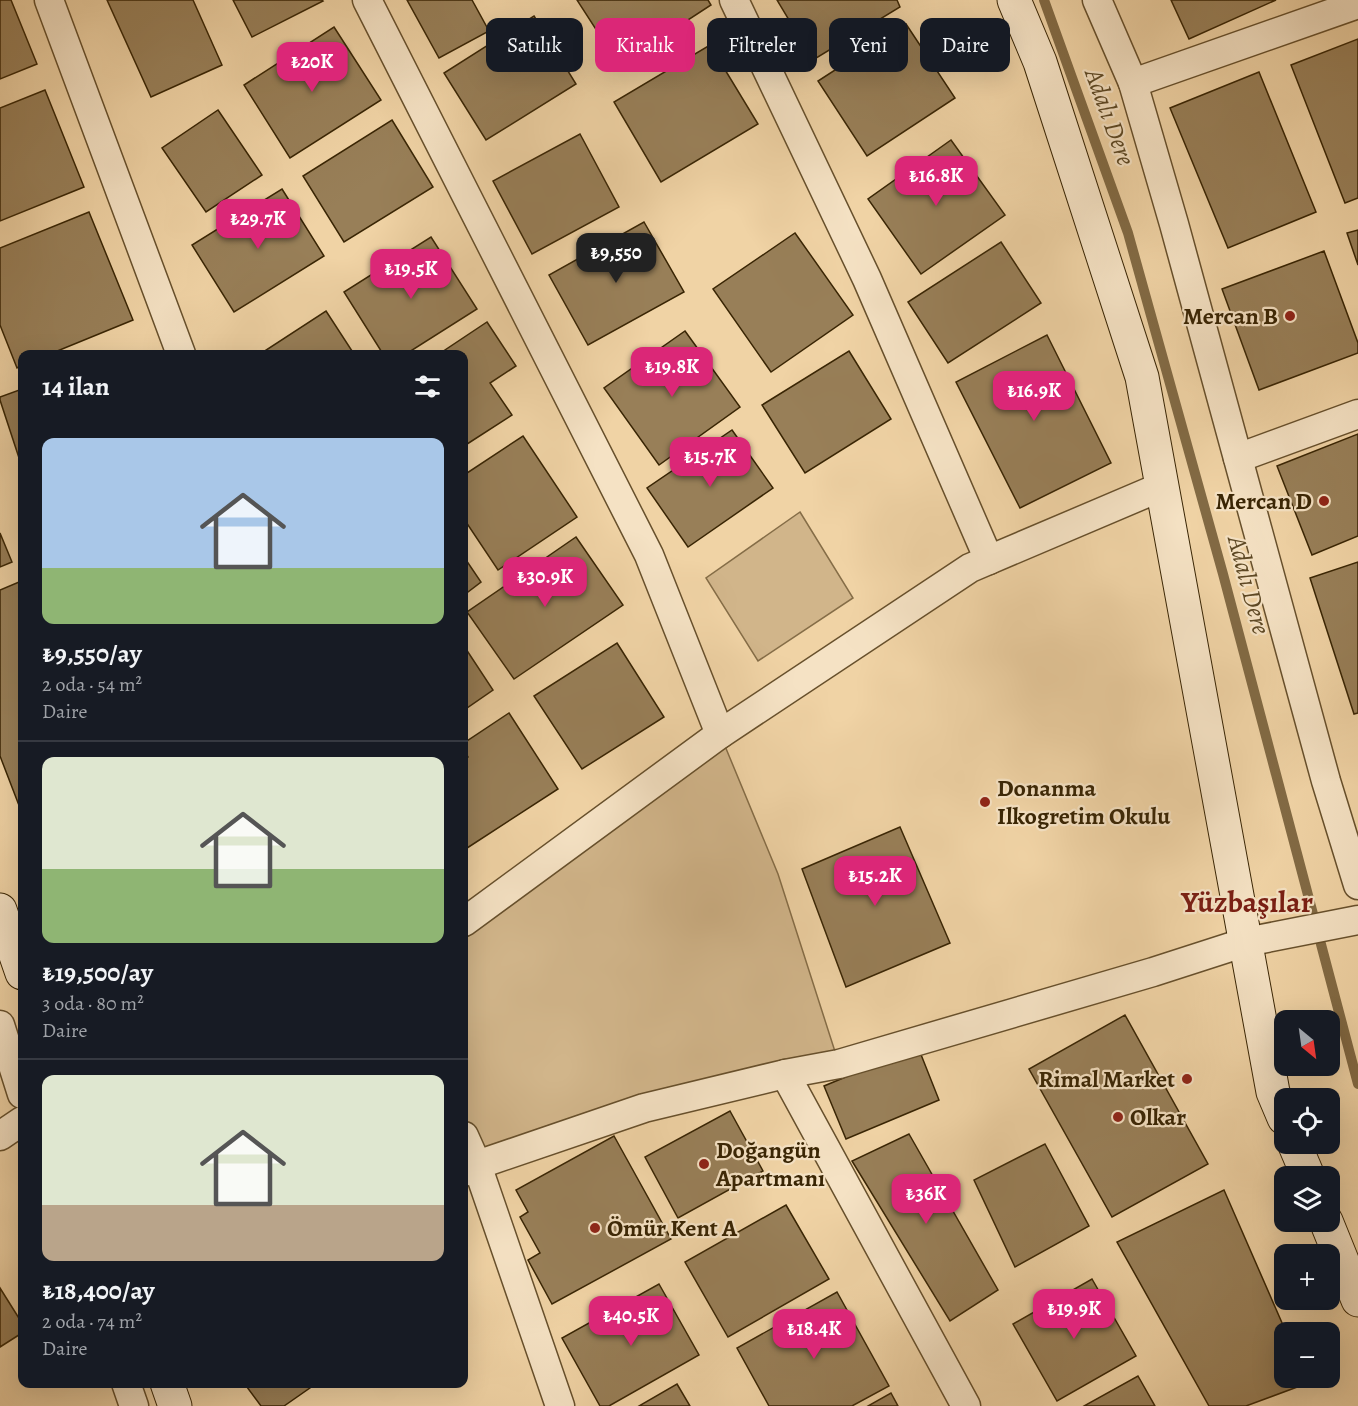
<!DOCTYPE html>
<html lang="tr">
<head>
<meta charset="utf-8">
<style>
	:root { --surface:#171b24; --page:#20242c; --text:#f1f3f6; --muted:#9ea1a6; --line:#363941; --accent:#db2777 }
	body { margin:0; font-family:Alegreya,serif; background:var(--page); color:var(--text); height:100vh; display:flex; flex-direction:column; font-size:22px; white-space:nowrap }
	* { box-sizing:border-box; margin:0 }
	p { font-size:20px; color:var(--muted) }
	.icon { flex:none; width:33px; height:33px; fill:none; stroke:currentColor; stroke-width:2; stroke-linecap:round; stroke-linejoin:round }
	.map { position:relative; flex:1; overflow:hidden }
	.panel { position:absolute; left:18px; top:350px; width:450px; height:1038px; display:flex; flex-direction:column; background:var(--surface); border-radius:12px; box-shadow:0 6px 24px #0002 }
	.panel>* { flex:none }
	.top-card { position:absolute; left:486px; top:18px; width:570px; height:54px; display:flex; gap:12px }
	.needle { width:39px; rotate:151deg }
	.buttons { position:absolute; left:1274px; top:1010px; display:grid; gap:12px }
	.buttons a { display:grid; place-items:center; width:66px; height:66px; border-radius:12px; background:var(--surface); box-shadow:0 6px 24px #0002; font-size:30px }
	.price { position:absolute; translate:-50% -51px; padding:0 14px; border-radius:12px; background:var(--accent); color:#fff; font-size:20px; line-height:39px; filter:drop-shadow(0 2px 3px #0008) }
	.price::after { content:''; position:absolute; left:50%; top:36px; width:18px; height:14px; margin-left:-9px; background:inherit; clip-path:polygon(0 0,100% 0,50% 100%) }
	.price.on { background:#222; color:#fff }
	ul { padding:0; list-style:none }
	li { display:grid; align-content:center; gap:12px; height:318px; padding:0 24px }
	li+li { border-top:2px solid var(--line) }
	li span { display:grid; place-items:center; height:186px; border-radius:12px; color:#555 }
	li>.icon { margin-inline-start:auto }
	span .icon { width:108px; height:108px; fill:#fffc; stroke-width:1 }
	li b { font-size:26px }
	h2 { display:flex; justify-content:space-between; align-items:center; height:72px; padding:0 24px; font-size:26px }
	.tag { padding:0 21px; border-radius:12px; background:var(--surface); box-shadow:0 6px 24px #0002; font-size:21px; line-height:54px }
	.tag.on { background:var(--accent); color:#fff }
	.map>svg:first-child { display:block }
</style>
</head>
<body>
<div class="map">
<svg width="1358" height="1406" viewBox="0 0 1358 1406">
	<rect width="100%" height="100%" fill="#f0d3a5"/>
	<filter id="stains"><feTurbulence type="fractalNoise" baseFrequency=".00333" numOctaves="4"/><feColorMatrix values="0 0 0 0 .2 0 0 0 0 .09 0 0 0 0 .02 0 0 0 .5 -.17"/></filter>
	<radialGradient id="worn" r=".72"><stop offset=".6" stop-color="#630" stop-opacity="0"/><stop offset="1" stop-color="#630" stop-opacity=".3"/></radialGradient>
	<g fill="#d1b58a" stroke="#856d47" stroke-width="1.5">
		<path d="M800 512 853 598 758 661 706 578Z"/>
		<path d="M720 734 778 874 839 1064 464 1172V922Z"/>
	</g>
	<g fill="none" stroke-linecap="round" stroke-linejoin="round">
		<path stroke="#826a44" stroke-width="10" d="M1044 0 1128 233 1223 574 1358 1084"/>
	</g>
	<g fill="#987f58" stroke="#392504" stroke-width="1.5">
		<path d="M0 0H11L37 64 0 79Z"/>
		<path d="M107 0H193L222 65 151 97Z"/>
		<path d="M233 0H322L323 1 252 37Z"/>
		<path d="M407 0H472L489 31 439 58Z"/>
		<path d="M577 0H708L711 5 619 65Z"/>
		<path d="M777 0H897L900 7 813 60Z"/>
		<path d="M1171 0H1276L1189 39Z"/>
		<path d="M534 16 576 84 486 140 444 73Z"/>
		<path d="M906 24 955 98 867 156 818 81Z"/>
		<path d="M334 27 381 100 290 158 244 85Z"/>
		<path d="M1358 39V198L1345 203 1291 65Z"/>
		<path d="M710 45 758 124 661 182 614 102Z"/>
		<path d="M1259 72 1316 212 1228 248 1170 108Z"/>
		<path d="M45 90 84 187 0 221V108Z"/>
		<path d="M218 110 262 175 206 212 162 148Z"/>
		<path d="M392 120 433 187 344 242 303 176Z"/>
		<path d="M580 134 619 207 532 254 493 181Z"/>
		<path d="M951 140 1005 215 921 274 868 199Z"/>
		<path d="M282 189 324 256 234 312 192 245Z"/>
		<path d="M89 212 133 320 50 354H22V365L17 368 0 325V248Z"/>
		<path d="M644 222 684 292 588 345 549 275Z"/>
		<path d="M1358 230V265L1347 233Z"/>
		<path d="M795 233 853 315 771 372 713 289Z"/>
		<path d="M431 237 477 309 406 354H383L344 292Z"/>
		<path d="M1001 242 1041 303 948 363 908 302Z"/>
		<path d="M1324 251 1358 343V353L1259 390 1222 289Z"/>
		<path d="M326 311 354 354H260Z"/>
		<path d="M487 322 516 366 490 383 512 415 464 446V354H439Z"/>
		<path d="M685 331 740 407 659 465 604 388Z"/>
		<path d="M1047 335 1111 463 1020 508 956 382Z"/>
		<path d="M849 351 891 419 805 473 762 405Z"/>
		<path d="M22 389V467L0 400V397Z"/>
		<path d="M732 430 773 488 688 547 647 488Z"/>
		<path d="M1358 434V536L1312 555 1277 466Z"/>
		<path d="M523 436 577 517 498 570 464 519V475Z"/>
		<path d="M0 533 12 562 0 567Z"/>
		<path d="M576 537 623 605 514 679 467 612Z"/>
		<path d="M464 557 481 582 464 595Z"/>
		<path d="M1358 562V713L1354 714 1310 578Z"/>
		<path d="M19 582 22 591V807L20 808 0 756V590Z"/>
		<path d="M617 643 664 717 582 769 534 696Z"/>
		<path d="M464 646 493 690 464 710Z"/>
		<path d="M509 713 558 789 464 850V759L468 757 464 750V743Z"/>
		<path d="M900 827 950 943 846 987 802 869Z"/>
		<path d="M1125 1015 1208 1164 1112 1217 1029 1069Z"/>
		<path d="M918 1047 939 1100 846 1139 824 1086Z"/>
		<path d="M730 1111 763 1171 678 1218 645 1157Z"/>
		<path d="M909 1134 998 1290 950 1321 852 1161Z"/>
		<path d="M614 1136 671 1239 552 1304 528 1260 540 1253 520 1217 528 1212 516 1190Z"/>
		<path d="M1045 1144 1089 1226 1015 1267 974 1180Z"/>
		<path d="M1224 1190 1286 1332H1284V1377H1306L1308 1383 1246 1406H1209L1117 1242Z"/>
		<path d="M786 1205 829 1279 728 1337 685 1262Z"/>
		<path d="M1092 1279 1136 1356 1057 1401 1013 1324Z"/>
		<path d="M659 1284 699 1355 609 1406H600L562 1338Z"/>
		<path d="M0 1288 22 1323V1333L0 1347Z"/>
		<path d="M837 1292 889 1386 852 1406H769L737 1348Z"/>
		<path d="M1138 1376 1155 1406H1084Z"/>
		<path d="M244 1383H317L284 1406H261Z"/>
		<path d="M677 1384 690 1406H639Z"/>
		<path d="M891 1393 898 1406H868Z"/>
	</g>
	<g fill="none" stroke-linecap="round" stroke-linejoin="round">
		<g stroke="#67502c" stroke-width="31">
			<g id="street">
				<path d="M49 0 181 354"/>
				<path d="M367 0 649 555 720 734"/>
				<path d="M734 0 867 279 989 560"/>
				<path d="M1097 0 1133 83 1174 224 1326 781 1358 885"/>
				<path d="M1133 83 1358 4"/>
				<path d="M1238 458 1358 414"/>
				<path d="M464 922 720 734 970 568 1163 486"/>
				<path d="M0 1025 22 1094"/>
				<path d="M785 1074 966 1406"/>
				<path d="M0 1136 22 1121"/>
				<path d="M464 1136 477 1165 560 1406"/>
				<path d="M464 1172 477 1165 644 1108 785 1074 839 1064 1153 972 1246 942 1358 920"/>
				<path d="M126 1383 134 1406"/>
			</g>
		</g>
		<g stroke="#392504" stroke-width="35">
			<g id="secondary">
				<path d="M1014 0 1040 62 1142 377 1273 1092 1284 1118"/>
				<path d="M0 910 22 973"/>
				<path d="M1294 1143 1308 1176"/>
				<path d="M1326 1221 1358 1300"/>
				<path d="M167 1383 175 1406"/>
			</g>
		</g>
		<use href="#street" stroke="#f5e2c4" stroke-width="28"/>
		<use href="#secondary" stroke="#f5e2c4" stroke-width="33"/>
	</g>
	<g fill="#8f2418" stroke="#f5e2c4" stroke-width="2">
		<circle cx="1290" cy="316" r="6"/>
		<circle cx="1324" cy="501" r="6"/>
		<circle cx="985" cy="802" r="6"/>
		<circle cx="1187" cy="1079" r="6"/>
		<circle cx="1118" cy="1117" r="6"/>
		<circle cx="704" cy="1164" r="6"/>
		<circle cx="595" cy="1228" r="6"/>
	</g>
	<g text-anchor="middle" dominant-baseline="central" stroke-width="4.5" stroke-linejoin="round" paint-order="stroke">
		<g font-size="24" font-weight="bold" fill="#392504" stroke="#f5e2c4" text-anchor="start">
			<text x="1278" y="316" text-anchor="end">Mercan B</text>
			<text x="1312" y="501" text-anchor="end">Mercan D</text>
			<text x="997" y="788">Donanma<tspan x="997" dy="28">Ilkogretim Okulu</tspan></text>
			<text x="1175" y="1079" text-anchor="end">Rimal Market</text>
			<text x="1130" y="1117">Olkar</text>
			<text x="716" y="1150">Doğangün<tspan x="716" dy="28">Apartmanı</tspan></text>
			<text x="607" y="1228">Ömür Kent A</text>
		</g>
		<g font-size="26" font-style="italic" fill="#5d4824" stroke="#f5e2c4">
			<text transform="translate(1110 117) rotate(70)">Adalı Dere</text>
			<text transform="translate(1249 585) rotate(75)">Adalı Dere</text>
		</g>
		<g font-size="30" font-weight="bold" fill="#7a1f14" stroke="#f5e2c4">
			<text x="1247" y="902">Yüzbaşılar</text>
		</g>
	</g>
	<rect width="100%" height="100%" filter="url(#stains)"/>
	<rect width="100%" height="100%" fill="url(#worn)"/>
</svg>
<div class="buttons">
<a><svg class="needle" viewBox="-14 -14 28 28"><path d="M0-13l5 13h-10z" fill="#e53935"/><path d="M0 13l5-13h-10z" fill="#9ea1a6"/></svg></a>
<a><svg class="icon" aria-label="locate" viewBox="0 0 24 24"><circle cx="12" cy="12" r="6"/><path d="M12 2v4M12 18v4M2 12h4M18 12h4"/></svg></a>
<a><svg class="icon" aria-label="layers" viewBox="0 0 24 24"><path d="M12 4l9 5-9 5-9-5zM3 14l9 5 9-5"/></svg></a>
<a>+</a>
<a>−</a>
</div>
<b class="price" style="left:312px;top:93px">₺20K</b>
<b class="price" style="left:936px;top:207px">₺16.8K</b>
<b class="price" style="left:258px;top:250px">₺29.7K</b>
<b class="price on" style="left:616px;top:284px">₺9,550</b>
<b class="price" style="left:411px;top:300px">₺19.5K</b>
<b class="price" style="left:672px;top:398px">₺19.8K</b>
<b class="price" style="left:1034px;top:422px">₺16.9K</b>
<b class="price" style="left:710px;top:488px">₺15.7K</b>
<b class="price" style="left:545px;top:608px">₺30.9K</b>
<b class="price" style="left:875px;top:907px">₺15.2K</b>
<b class="price" style="left:926px;top:1225px">₺36K</b>
<b class="price" style="left:1074px;top:1340px">₺19.9K</b>
<b class="price" style="left:631px;top:1347px">₺40.5K</b>
<b class="price" style="left:814px;top:1360px">₺18.4K</b>
<div class="top-card">
<a class="tag">Satılık</a>
<a class="tag on">Kiralık</a>
<a class="tag">Filtreler</a>
<a class="tag">Yeni</a>
<a class="tag">Daire</a>
</div>
<section class="panel">
<h2>14 ilan<svg class="icon" aria-label="filters" viewBox="0 0 24 24"><path d="M4 7h16M4 17h16"/><circle cx="9" cy="7" r="2"/><circle cx="15" cy="17" r="2"/></svg></h2>
<ul>
<li><span style="background:linear-gradient(#a9c7e8 70%,#8fb573 0)"><svg class="icon" aria-label="home" viewBox="0 0 24 24"><path d="M3 11l9-7 9 7M6 9v11h12V9"/></svg></span><div><b>₺9,550/ay</b><p>2 oda · 54 m²</p><p>Daire</p></div></li>
<li><span style="background:linear-gradient(#dfe7d0 60%,#8fb573 0)"><svg class="icon" aria-label="home" viewBox="0 0 24 24"><path d="M3 11l9-7 9 7M6 9v11h12V9"/></svg></span><div><b>₺19,500/ay</b><p>3 oda · 80 m²</p><p>Daire</p></div></li>
<li><span style="background:linear-gradient(#dfe7d0 70%,#b9a48a 0)"><svg class="icon" aria-label="home" viewBox="0 0 24 24"><path d="M3 11l9-7 9 7M6 9v11h12V9"/></svg></span><div><b>₺18,400/ay</b><p>2 oda · 74 m²</p><p>Daire</p></div></li>
</ul>
</section>
</div>
</body>
</html>
